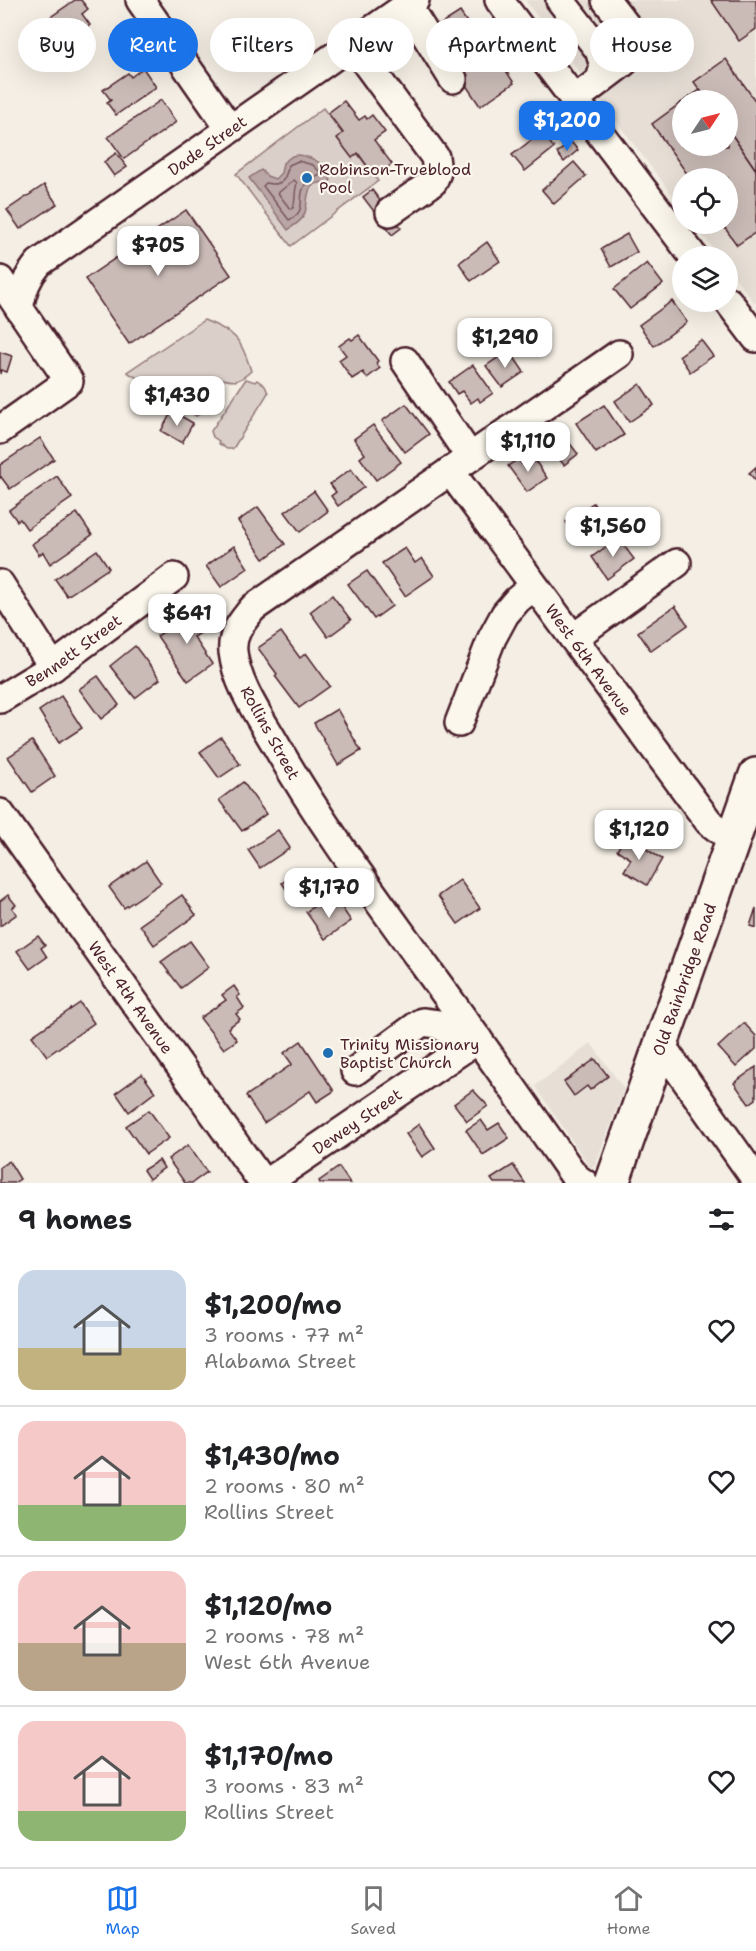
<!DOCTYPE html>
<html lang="en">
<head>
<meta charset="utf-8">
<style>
	:root { --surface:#fff; --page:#f2f2f2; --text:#202124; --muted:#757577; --line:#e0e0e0; --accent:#1a73e8 }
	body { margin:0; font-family:"Shantell Sans",sans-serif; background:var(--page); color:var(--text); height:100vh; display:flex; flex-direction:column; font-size:22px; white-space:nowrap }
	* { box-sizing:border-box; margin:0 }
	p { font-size:20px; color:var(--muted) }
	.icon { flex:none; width:33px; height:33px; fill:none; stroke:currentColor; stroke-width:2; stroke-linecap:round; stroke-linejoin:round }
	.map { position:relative; height:1183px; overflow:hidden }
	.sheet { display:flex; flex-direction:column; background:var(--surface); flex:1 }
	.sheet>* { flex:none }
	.hud { position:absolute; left:18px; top:18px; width:720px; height:54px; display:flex; gap:12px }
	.needle { width:39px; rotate:55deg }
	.tools { position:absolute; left:672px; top:90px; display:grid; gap:12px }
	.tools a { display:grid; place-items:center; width:66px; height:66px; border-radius:50%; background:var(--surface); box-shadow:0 6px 24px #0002; font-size:30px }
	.price { position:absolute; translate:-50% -51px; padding:0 14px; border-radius:12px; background:#fff; color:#222; font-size:20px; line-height:39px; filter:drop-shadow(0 2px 3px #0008) }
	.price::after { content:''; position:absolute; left:50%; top:36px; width:18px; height:14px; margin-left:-9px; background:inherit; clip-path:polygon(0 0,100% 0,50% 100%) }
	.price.selected { background:var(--accent); color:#fff }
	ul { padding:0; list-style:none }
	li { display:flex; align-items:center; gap:18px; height:150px; padding:0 18px }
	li+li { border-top:2px solid var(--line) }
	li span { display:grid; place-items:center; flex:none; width:168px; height:120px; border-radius:18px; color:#555 }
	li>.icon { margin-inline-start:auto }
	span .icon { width:72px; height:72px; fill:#fffc; stroke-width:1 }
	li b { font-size:26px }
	h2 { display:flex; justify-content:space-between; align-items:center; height:72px; padding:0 18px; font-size:26px }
	.pill { padding:0 21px; border-radius:27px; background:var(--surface); box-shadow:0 6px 24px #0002; font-size:21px; line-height:54px }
	.pill.selected { background:var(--accent); color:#fff }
	.tab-bar { display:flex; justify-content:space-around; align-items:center; height:84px; border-top:2px solid var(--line); background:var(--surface); font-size:16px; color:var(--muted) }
	.tab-bar a { display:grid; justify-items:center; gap:3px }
	.tab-bar .selected { color:var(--accent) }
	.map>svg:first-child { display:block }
</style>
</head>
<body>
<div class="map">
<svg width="756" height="1183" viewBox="0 0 756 1183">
	<rect width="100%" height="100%" fill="#f4eee4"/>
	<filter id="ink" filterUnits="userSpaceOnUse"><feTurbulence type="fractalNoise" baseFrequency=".0167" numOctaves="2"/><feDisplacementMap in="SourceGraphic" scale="12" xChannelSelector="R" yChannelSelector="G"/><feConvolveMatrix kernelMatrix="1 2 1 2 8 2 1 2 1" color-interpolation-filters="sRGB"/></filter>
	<g filter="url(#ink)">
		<g fill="#e7dfd6" fill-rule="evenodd">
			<path d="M525 0H756V305L728 268V256H719L694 224H728V178H682V208ZM682 100H728V146H682Z"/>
			<path d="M591 1043 624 1089 595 1166 590 1167 535 1086Z"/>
		</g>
		<g fill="#dbd0c9" stroke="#92787a" stroke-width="1.5">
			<path d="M323 108 378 181 291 246 236 174Z"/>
			<path d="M204 320C236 333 241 338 251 371 239 382 235 383 220 378L214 380C207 394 212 407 196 416L172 399 127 372Z"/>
			<path d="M246 379 255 382 257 380 265 386 268 393 234 447 232 449H227L218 443 219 441 213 437 211 431Z"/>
		</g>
		<path fill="#baa7a5" stroke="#8d7174" stroke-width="1.5" d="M298 155C314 157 326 164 331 180L329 183C326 183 322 182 319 183 303 185 310 207 303 217 300 222 293 226 288 230L249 178 261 170 267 176 275 179 281 173 283 163 292 156Z"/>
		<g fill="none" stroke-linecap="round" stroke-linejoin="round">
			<g stroke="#77555c" stroke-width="1.5">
				<path d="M298 161 313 165 322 174C317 177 309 179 305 185 296 198 309 210 289 220L263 186 266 183C282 187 285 180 289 165Z"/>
				<path d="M294 180 297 183C294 192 296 200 293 208L290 209 278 193Z"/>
			</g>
		</g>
		<g fill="#cabbb6" stroke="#4a1f2b" stroke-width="1.5">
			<path d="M75 0H81L88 9 82 14 90 25 58 47 42 23Z"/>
			<path d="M711 0H756V29L739 41Z"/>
			<path d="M460 12 489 55 494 52 514 83 480 106 459 75 465 72 435 28Z"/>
			<path d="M726 59 756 102V170L728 129V100H707L694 82Z"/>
			<path d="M143 68 156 87 116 115 107 103 111 100 103 90 128 73 131 77Z"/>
			<path d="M700 90 707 100H685Z"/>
			<path d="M161 100 176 122 124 159 108 137Z"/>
			<path d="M344 101 359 120 365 116 367 119 372 115 385 132 374 140 392 164 375 177 358 153 352 158 337 138 343 133 328 113Z"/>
			<path d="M682 102V146H728V129L756 170V232L737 245 722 224H728V178H690L652 124Z"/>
			<path d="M542 132 554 148 525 171 512 155Z"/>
			<path d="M571 142 578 150 564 162 557 153Z"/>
			<path d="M116 153 127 167 114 176 104 162Z"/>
			<path d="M574 162 586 176 554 204 542 190Z"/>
			<path d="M44 185 57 204 20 229 7 210Z"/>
			<path d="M372 190 401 228 392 235 363 197Z"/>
			<path d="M186 210 231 275 129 344 85 279Z"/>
			<path d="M627 234 637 252 611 267 601 249Z"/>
			<path d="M487 242 500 261 471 281 459 263Z"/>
			<path d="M647 263 663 284 630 309 614 289Z"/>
			<path d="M672 301 687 322 654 346 639 325Z"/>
			<path d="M359 335 378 361 376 363 380 368 367 378 363 372 352 379 339 360 346 355 339 346 350 338 352 340Z"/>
			<path d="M701 340 713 356 690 372 679 356Z"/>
			<path d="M509 350 524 372 502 387 486 366Z"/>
			<path d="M0 352 12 356 7 372 1 370 0 374Z"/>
			<path d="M473 365 493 393 480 402 478 398 471 403 462 391 457 394 449 382Z"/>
			<path d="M640 384 654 405 629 422 615 401Z"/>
			<path d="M406 404 429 434 405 452 382 421Z"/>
			<path d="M604 405 624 435 596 453 576 423Z"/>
			<path d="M172 411 193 423 182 443 161 431Z"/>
			<path d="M373 425 401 462 376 480 360 458 365 454 354 439Z"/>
			<path d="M565 437 578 454 564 465 551 449Z"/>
			<path d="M40 438 54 459 10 489 1 477 0 478V465Z"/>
			<path d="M532 456 547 478 527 492 508 466 518 459 522 464Z"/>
			<path d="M756 467V481L749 473Z"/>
			<path d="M351 469 364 487 338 506 331 496 336 492 330 484Z"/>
			<path d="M57 476 72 498 27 529 20 519 17 521 9 510Z"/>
			<path d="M314 491 328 511 300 532 285 512Z"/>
			<path d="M593 503 608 524 581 543 566 522Z"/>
			<path d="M258 507 285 544 264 559 238 521Z"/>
			<path d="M77 513 92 535 50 564 43 552 39 555 32 544Z"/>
			<path d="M618 538 634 559 607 579 592 557Z"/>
			<path d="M234 546 248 568 221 587 206 566Z"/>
			<path d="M405 548 415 563 422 558 434 576 405 596 382 563Z"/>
			<path d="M97 550 109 568 67 596 55 579Z"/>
			<path d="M367 571 392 606 374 619 348 584Z"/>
			<path d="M332 595 351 620 328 637 310 612Z"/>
			<path d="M675 606 688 625 651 651 638 632Z"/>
			<path d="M198 609 210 627 194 637 212 664 188 681 157 636Z"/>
			<path d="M281 632 300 658 306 653 330 686 299 708 275 676 277 674 258 648Z"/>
			<path d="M135 646 160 679 135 698 110 666Z"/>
			<path d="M98 676 119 705 101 719 79 689Z"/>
			<path d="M61 696 82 728 59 743 39 711Z"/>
			<path d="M337 709 361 751 338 765 314 723Z"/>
			<path d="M221 737 240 764 219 778 200 752Z"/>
			<path d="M32 741 55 776 32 792 8 757Z"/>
			<path d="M243 782 266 814 242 831 219 800Z"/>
			<path d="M278 830 290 848 260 868 248 850Z"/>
			<path d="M626 836 662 859 647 885 624 871 631 859 617 850Z"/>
			<path d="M146 861 161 883 124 908 109 887Z"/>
			<path d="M301 870 314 889 295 902 282 883Z"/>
			<path d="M460 880 480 908 458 924 438 896Z"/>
			<path d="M8 895 16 905 12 908 17 914 0 926V901Z"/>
			<path d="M182 895 196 915 154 945 140 925Z"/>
			<path d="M338 902 351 921 325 939 306 912 317 904 323 912Z"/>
			<path d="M756 908V928L750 926Z"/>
			<path d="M38 936 45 945 41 948 47 957 30 969 17 951Z"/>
			<path d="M190 941 209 967 181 988 161 962Z"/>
			<path d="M234 986 240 995 237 997 244 1008 236 1014 240 1019 228 1028 237 1040 224 1049 200 1018 226 1000 222 995Z"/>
			<path d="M80 1003 94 1023 47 1056 32 1036Z"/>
			<path d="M744 1023 756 1036V1049L736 1067 718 1047Z"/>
			<path d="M301 1041 334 1091 317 1102 310 1091 264 1123 246 1096 292 1064 284 1053Z"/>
			<path d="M595 1059 608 1076 590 1090 587 1086 574 1096 564 1082Z"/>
			<path d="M756 1067V1099L749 1104 734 1083Z"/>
			<path d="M142 1074 155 1092 129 1112 116 1093Z"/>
			<path d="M473 1090 488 1106 467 1121 454 1104Z"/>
			<path d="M149 1110 169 1138 146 1154 126 1126Z"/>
			<path d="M481 1120 488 1130 499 1123 509 1138 483 1155 466 1130Z"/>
			<path d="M419 1124 435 1148 422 1157 406 1134Z"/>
			<path d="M188 1145 207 1172 192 1183H185L168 1159Z"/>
			<path d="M159 1160 164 1168 149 1179 143 1170Z"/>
			<path d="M9 1161 20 1179 14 1183H0V1167Z"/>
			<path d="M513 1165 525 1183H494L491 1179Z"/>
			<path d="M339 1167 350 1183H320L319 1181Z"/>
		</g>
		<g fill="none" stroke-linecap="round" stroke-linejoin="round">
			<g stroke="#4a1f2b" stroke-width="32">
				<g id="minor">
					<path d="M140 0 230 129"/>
					<path d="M499 0 693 256"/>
					<path d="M560 0 599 50 604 66 600 80"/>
					<path d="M407 5 453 79"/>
					<path d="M352 44 435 157 437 172 433 182 390 212"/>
					<path d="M574 100 624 62 630 50 631 39 628 28 606 0"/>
					<path d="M0 280 69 381 0 430"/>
					<path d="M728 301 756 338"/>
					<path id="s1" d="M19 308C23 289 27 277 39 263L415 0"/>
					<path d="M405 361 470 457"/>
					<path id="s2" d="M450 471 694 802 709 822 733 840"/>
					<path d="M0 584 53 667"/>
					<path d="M573 638 677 563"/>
					<path id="s3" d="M0 699 53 667 174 577"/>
					<path d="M459 723 492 638 505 614 517 600 534 586"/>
					<path id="s4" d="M0 813 263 1183"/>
					<path d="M661 1045 756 1180"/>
					<path d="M355 1071 422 1022 438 1024 470 1044"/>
					<path id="s5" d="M266 1183 478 1039"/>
					<path d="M584 1183 575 1177C525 1105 474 1033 422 962 371 891 320 822 277 747 260 717 237 686 233 652 231 633 242 622 253 608L619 354"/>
				</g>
			</g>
			<g stroke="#4a1f2b" stroke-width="38">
				<g id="major">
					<path id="s6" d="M612 1183 756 775"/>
				</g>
			</g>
			<use href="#minor" stroke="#fbf7ec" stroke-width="27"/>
			<use href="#major" stroke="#fbf7ec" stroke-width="33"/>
		</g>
	</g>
	<g fill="#1f6fb2" stroke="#fbf7ec" stroke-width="2">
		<circle cx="307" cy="178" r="6"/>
		<circle cx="328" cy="1053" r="6"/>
	</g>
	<g text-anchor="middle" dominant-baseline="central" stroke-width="4.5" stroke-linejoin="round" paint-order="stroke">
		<g font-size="16" fill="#4a1f2b" stroke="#fbf7ec">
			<text stroke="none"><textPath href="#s1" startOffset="255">Dade Street</textPath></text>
			<text stroke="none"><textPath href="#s3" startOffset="88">Bennett Street</textPath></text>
			<text stroke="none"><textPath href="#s2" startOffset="234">West 6th Avenue</textPath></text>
			<text transform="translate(270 733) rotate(61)">Rollins Street</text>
			<text stroke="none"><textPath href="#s6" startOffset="216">Old Bainbridge Road</textPath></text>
			<text stroke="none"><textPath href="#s4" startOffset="226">West 4th Avenue</textPath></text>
			<text stroke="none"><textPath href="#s5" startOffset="110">Dewey Street</textPath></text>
		</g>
		<g font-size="16" fill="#4a1f2b" stroke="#fbf7ec" text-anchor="start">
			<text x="319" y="169">Robinson-Trueblood<tspan x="319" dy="18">Pool</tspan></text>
			<text x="340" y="1044">Trinity Missionary<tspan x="340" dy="18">Baptist Church</tspan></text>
		</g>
	</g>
</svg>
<div class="tools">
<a><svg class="needle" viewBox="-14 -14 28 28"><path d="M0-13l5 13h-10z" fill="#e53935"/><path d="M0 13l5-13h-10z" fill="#757577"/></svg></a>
<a><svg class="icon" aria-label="locate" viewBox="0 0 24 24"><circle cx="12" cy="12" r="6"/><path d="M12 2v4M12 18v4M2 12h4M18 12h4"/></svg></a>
<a><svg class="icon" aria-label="layers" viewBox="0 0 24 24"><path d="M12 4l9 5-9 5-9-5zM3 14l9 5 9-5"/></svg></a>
</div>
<b class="price selected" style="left:567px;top:152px">$1,200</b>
<b class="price" style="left:158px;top:277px">$705</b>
<b class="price" style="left:505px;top:369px">$1,290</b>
<b class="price" style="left:177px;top:427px">$1,430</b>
<b class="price" style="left:528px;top:473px">$1,110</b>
<b class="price" style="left:613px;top:558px">$1,560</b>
<b class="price" style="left:187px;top:645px">$641</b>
<b class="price" style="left:639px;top:861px">$1,120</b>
<b class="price" style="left:329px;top:919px">$1,170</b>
<div class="hud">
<a class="pill">Buy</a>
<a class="pill selected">Rent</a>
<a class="pill">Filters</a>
<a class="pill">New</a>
<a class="pill">Apartment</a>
<a class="pill">House</a>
</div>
</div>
<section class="sheet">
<h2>9 homes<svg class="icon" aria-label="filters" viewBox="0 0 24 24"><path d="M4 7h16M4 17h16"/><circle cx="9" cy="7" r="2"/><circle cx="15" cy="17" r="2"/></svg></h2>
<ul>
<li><span style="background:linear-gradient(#c9d6e8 65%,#c2b280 0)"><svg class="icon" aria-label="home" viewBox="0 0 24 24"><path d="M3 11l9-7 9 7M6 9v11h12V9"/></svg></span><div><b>$1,200/mo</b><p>3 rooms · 77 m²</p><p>Alabama Street</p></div><svg class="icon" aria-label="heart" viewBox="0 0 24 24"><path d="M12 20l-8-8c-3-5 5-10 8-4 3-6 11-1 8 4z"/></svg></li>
<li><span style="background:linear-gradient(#f6c9c9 70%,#8fb573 0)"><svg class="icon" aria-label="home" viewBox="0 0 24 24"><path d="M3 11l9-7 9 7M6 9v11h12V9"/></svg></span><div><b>$1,430/mo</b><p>2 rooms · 80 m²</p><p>Rollins Street</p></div><svg class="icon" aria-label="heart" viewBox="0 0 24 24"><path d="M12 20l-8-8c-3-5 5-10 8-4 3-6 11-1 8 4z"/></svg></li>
<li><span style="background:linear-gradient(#f6c9c9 60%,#b9a48a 0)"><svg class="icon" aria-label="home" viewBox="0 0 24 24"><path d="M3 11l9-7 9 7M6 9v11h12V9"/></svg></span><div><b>$1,120/mo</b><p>2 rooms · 78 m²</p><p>West 6th Avenue</p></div><svg class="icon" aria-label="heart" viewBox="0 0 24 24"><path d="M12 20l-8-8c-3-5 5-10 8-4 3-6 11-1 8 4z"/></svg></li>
<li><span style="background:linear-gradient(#f6c9c9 75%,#8fb573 0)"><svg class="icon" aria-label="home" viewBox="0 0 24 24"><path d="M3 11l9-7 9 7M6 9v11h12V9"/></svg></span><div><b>$1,170/mo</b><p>3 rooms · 83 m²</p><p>Rollins Street</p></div><svg class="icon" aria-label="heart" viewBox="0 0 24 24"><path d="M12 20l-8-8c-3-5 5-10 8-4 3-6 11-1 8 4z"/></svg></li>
</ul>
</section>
<nav class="tab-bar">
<a class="selected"><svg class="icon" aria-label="map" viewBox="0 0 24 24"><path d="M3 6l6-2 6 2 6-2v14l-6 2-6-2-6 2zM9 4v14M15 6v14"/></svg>Map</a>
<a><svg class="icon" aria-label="saved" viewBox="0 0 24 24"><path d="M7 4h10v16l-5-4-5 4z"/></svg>Saved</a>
<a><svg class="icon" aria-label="home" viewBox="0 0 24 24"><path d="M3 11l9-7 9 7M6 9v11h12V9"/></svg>Home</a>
</nav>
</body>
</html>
